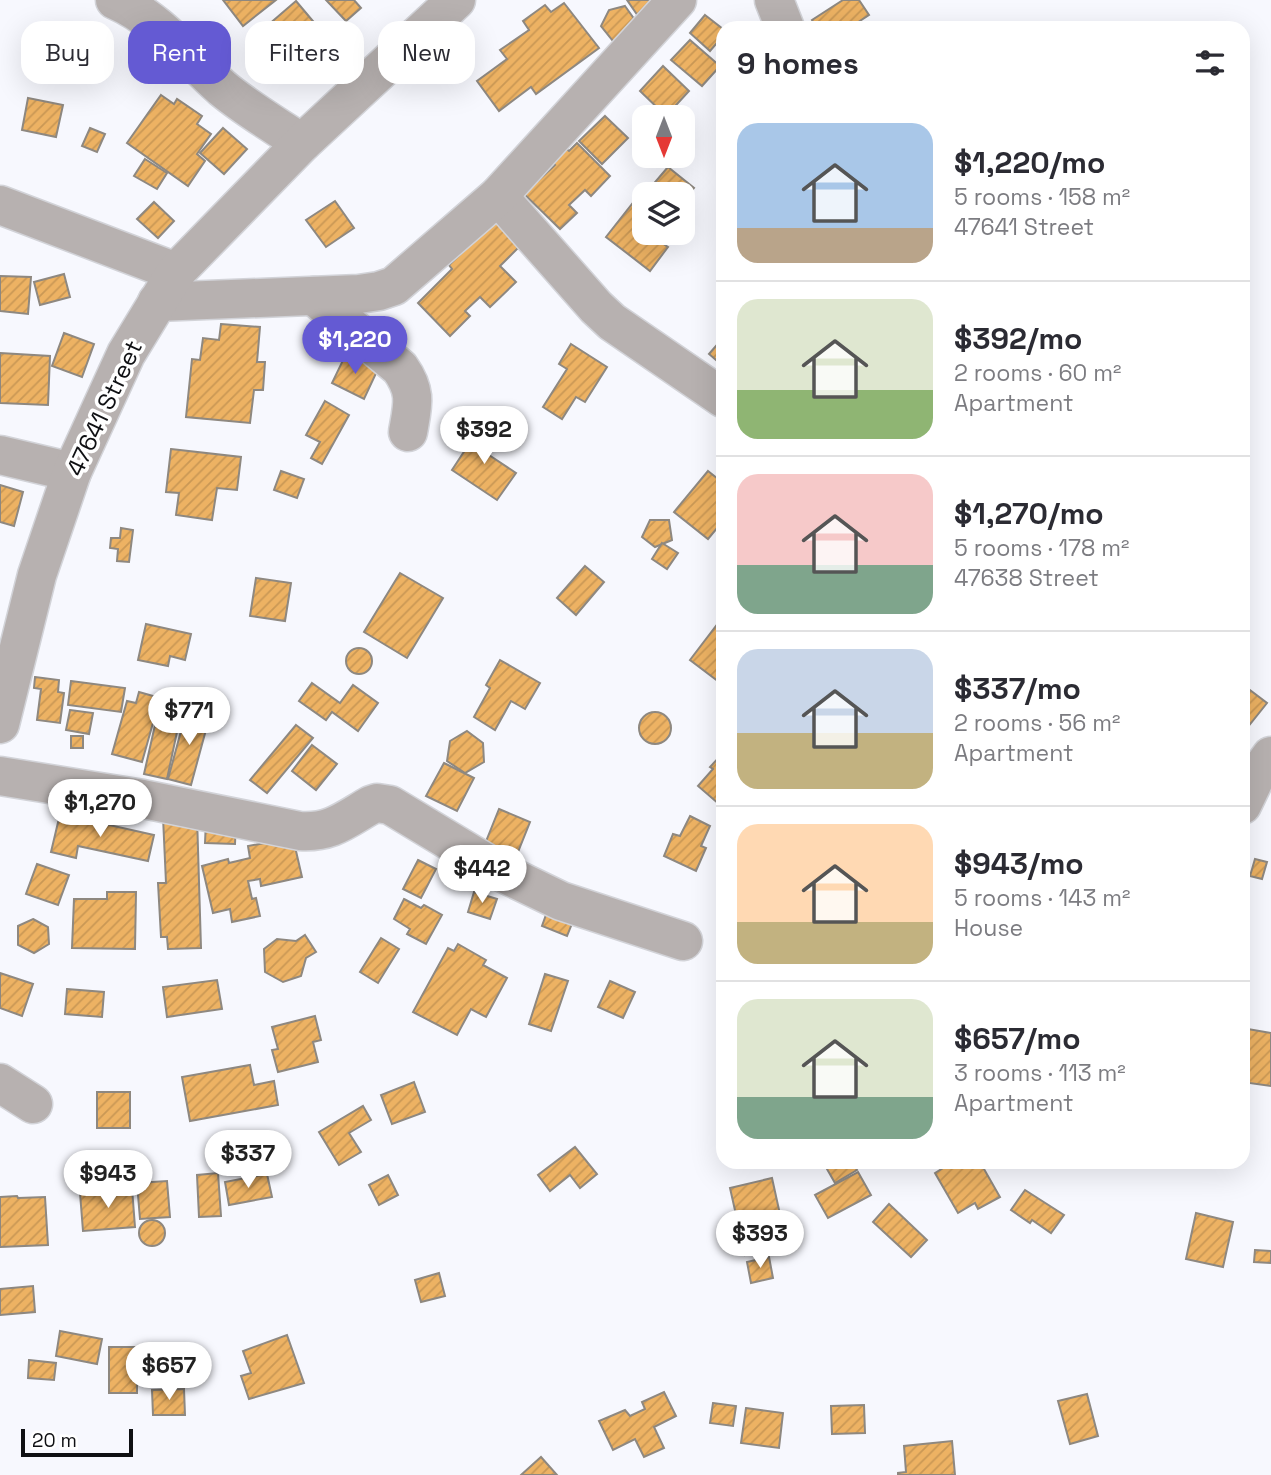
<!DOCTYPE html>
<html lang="en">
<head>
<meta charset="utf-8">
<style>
	:root { --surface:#fff; --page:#f2f2f3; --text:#2b2b33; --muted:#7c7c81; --line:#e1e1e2; --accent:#645ad3 }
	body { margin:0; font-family:"Space Grotesk",sans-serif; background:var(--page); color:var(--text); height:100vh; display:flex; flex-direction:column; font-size:26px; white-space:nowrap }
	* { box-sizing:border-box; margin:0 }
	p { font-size:23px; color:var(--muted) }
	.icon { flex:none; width:38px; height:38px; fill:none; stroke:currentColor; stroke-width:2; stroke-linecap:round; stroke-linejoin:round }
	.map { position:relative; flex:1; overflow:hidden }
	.drawer { position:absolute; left:716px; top:21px; width:534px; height:1148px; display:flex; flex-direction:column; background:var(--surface); border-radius:21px; box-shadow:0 7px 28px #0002 }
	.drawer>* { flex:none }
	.hud { position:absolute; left:21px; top:21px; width:590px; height:63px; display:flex; gap:14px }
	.needle { width:46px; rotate:180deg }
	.buttons { position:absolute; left:632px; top:105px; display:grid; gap:14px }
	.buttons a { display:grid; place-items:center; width:63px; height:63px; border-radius:14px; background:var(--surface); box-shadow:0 7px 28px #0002; font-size:35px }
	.scale { position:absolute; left:21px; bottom:18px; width:112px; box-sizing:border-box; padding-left:7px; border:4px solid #0f1013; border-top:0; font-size:19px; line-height:24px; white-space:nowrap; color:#0f1013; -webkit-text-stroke:5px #fff; paint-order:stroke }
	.price { position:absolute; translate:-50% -60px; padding:0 16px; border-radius:24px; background:#fff; color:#222; font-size:23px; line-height:46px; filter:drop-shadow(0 2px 4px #0008) }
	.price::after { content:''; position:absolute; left:50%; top:42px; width:21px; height:16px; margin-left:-10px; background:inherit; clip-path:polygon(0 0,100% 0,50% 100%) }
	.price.on { background:var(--accent); color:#fff }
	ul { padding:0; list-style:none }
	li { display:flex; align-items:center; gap:21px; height:175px; padding:0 21px }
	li+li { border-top:2px solid var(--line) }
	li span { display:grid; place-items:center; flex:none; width:196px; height:140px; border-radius:21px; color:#555 }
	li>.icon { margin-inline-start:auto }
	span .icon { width:84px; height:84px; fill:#fffc; stroke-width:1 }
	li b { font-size:30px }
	h2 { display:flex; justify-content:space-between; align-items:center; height:84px; padding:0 21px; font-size:30px }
	.pill { padding:0 24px; border-radius:21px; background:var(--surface); box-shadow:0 7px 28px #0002; font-size:24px; line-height:63px }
	.pill.on { background:var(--accent); color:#fff }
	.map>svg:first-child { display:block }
</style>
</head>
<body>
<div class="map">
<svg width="1271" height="1475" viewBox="0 0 1271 1475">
	<defs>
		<pattern id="building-hatch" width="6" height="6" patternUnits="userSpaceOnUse" patternTransform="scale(1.75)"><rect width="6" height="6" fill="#edb263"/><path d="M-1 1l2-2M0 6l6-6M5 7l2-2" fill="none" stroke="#ca9855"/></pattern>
	</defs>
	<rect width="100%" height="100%" fill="#f7f8fe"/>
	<g fill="url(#building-hatch)" stroke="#8e8880" stroke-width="2">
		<path d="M223 0H276L243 26Z"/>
		<path d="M326 0H354L361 8 346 21Z"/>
		<path d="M627 0H655L638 16Z"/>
		<path d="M843 0H859L869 15 849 28H817L812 20Z"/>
		<path d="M296 1 317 26 289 50 268 25Z"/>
		<path d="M564 3 599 48 536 94 531 87 499 111 477 81 507 59 500 50 529 30 523 21 545 5 551 12Z"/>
		<path d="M625 6 640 27 617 46 601 26 609 10Z"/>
		<path d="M705 15 723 29V36L710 51 690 33Z"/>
		<path d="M690 40 720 66 702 86 671 60Z"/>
		<path d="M663 66 689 91 666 116 640 91Z"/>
		<path d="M161 95 174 104 177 99 202 116 197 124 211 134 197 154 205 161 188 186 127 143Z"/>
		<path d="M28 98 63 105 56 137 22 130Z"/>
		<path d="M605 116 628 138 602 164 579 141Z"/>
		<path d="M90 128 105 134 97 152 82 146Z"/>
		<path d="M223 128 247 149 224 174 200 153Z"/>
		<path d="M577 143 610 176 591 196 585 190 569 205 577 213 560 229 519 189 532 176 538 181 555 165 550 160 563 146 569 151Z"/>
		<path d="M145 159 167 173 157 189 134 176Z"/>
		<path d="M668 167 694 188 682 202V194H645Z"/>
		<path d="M636 199 644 205V233H665L659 241 668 247 650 271 606 237Z"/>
		<path d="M335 201 354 228 326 247 306 220Z"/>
		<path d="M154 202 174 221 158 238 137 219Z"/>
		<path d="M499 217 524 242 500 266 516 282 490 307 480 297 465 311 470 316 450 336 418 303 452 269 449 265Z"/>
		<path d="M64 274 70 297 40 305 34 282Z"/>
		<path d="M0 276 31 277 28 314 0 311Z"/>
		<path d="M221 324 260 327 257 362H265L263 390H254L250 423 186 417 192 359 200 360 203 338 219 340Z"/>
		<path d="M64 333 94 344 82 377 52 366Z"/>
		<path d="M723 338V366L709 354Z"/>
		<path d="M571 344 607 367 585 402 576 397 562 419 543 407 567 369 559 364Z"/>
		<path d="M0 353 50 356 48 405 0 403Z"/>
		<path d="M346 354 378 369 364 399 332 383Z"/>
		<path d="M325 401 349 415 322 464 311 458 320 442 306 435Z"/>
		<path d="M479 429 498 442 489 455 516 473 497 500 452 470Z"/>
		<path d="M171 449 241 457 237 490 217 488 212 520 176 515 179 493 166 492Z"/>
		<path d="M281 471 304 479 297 498 274 490Z"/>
		<path d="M708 471 723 483 721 491 723 493V521L708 539 674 512Z"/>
		<path d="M0 485 23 492 14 526 0 522Z"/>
		<path d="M650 520H669L672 540 655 547 642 537Z"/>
		<path d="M121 528 133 530 129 562 117 561 118 549 110 548 111 538H120Z"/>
		<path d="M662 543 678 553 667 569 652 559Z"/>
		<path d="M585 566 604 582 576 615 557 598Z"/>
		<path d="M400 573 443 598 407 658 364 632Z"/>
		<path d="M256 578 291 583 285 621 250 616Z"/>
		<path d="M722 618 723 619V685L690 660Z"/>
		<path d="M146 624 191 634 185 660 170 656 168 666 138 660Z"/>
		<circle cx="359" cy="661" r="13"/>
		<path d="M500 660 540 683 525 709 511 701 495 730 474 717 490 688 486 685Z"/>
		<path d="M35 677 59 680 58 692 64 693 60 723 37 720 41 689 34 688Z"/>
		<path d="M71 681 125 688 121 712 68 705Z"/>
		<path d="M312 683 340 703 353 685 378 703 358 731 332 712 326 720 299 701Z"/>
		<path d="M1242 684 1267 703 1243 733 1242 732Z"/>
		<path d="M139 692 160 698 142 762 112 754 127 701 136 703Z"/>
		<path d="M162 694 184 699 167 779 144 774Z"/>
		<path d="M187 709 210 715 191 785 168 779Z"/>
		<path d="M70 710 93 713 89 734 66 730Z"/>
		<circle cx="655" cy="728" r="16"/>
		<path d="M296 725 313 738 267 793 250 780Z"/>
		<path d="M467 731 483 743 484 762 465 773 447 761 450 741Z"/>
		<rect x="71" y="736" width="12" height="12"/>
		<path d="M312 745 337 764 316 790 292 771Z"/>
		<path d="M723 753V802L720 805 698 786 713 769 710 767Z"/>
		<path d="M444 763 474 778 457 811 426 796Z"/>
		<path d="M499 809 530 822 516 857 485 844Z"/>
		<path d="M60 814 154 835 148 861 78 846 76 858 51 852Z"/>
		<path d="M197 816 201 948 168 949 167 937H161L158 883H166L163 817Z"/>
		<path d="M690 816 710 826 701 846 706 848 696 871 664 856 673 834 680 836Z"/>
		<path d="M206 820 236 821 235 844 205 843Z"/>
		<path d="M293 838 302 877 261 886 260 879 248 881 252 899 256 898 260 916 232 922 230 909 213 913 202 866 228 859 229 863 250 858 248 846Z"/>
		<path d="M1255 859 1267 862 1262 879 1250 876Z"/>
		<path d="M418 860 436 869 421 898 403 889Z"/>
		<path d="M37 864 69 875 58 905 26 894Z"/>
		<path d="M107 892H136L135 949 72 948 74 899H107Z"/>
		<path d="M474 892 497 899 490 919 468 912Z"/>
		<path d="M404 899 421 908 424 905 442 915 426 944 407 934 410 929 394 919Z"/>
		<path d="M547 912 573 921 567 936 542 926Z"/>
		<path d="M33 919 48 927 49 944 34 953 18 945V926Z"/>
		<path d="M305 935 316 952 306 958 301 976 283 982 265 972 264 949 277 939 296 941Z"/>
		<path d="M381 938 399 949 378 983 360 972Z"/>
		<path d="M458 944 486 960 483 965 507 978 486 1017 471 1009 457 1035 413 1012 448 948 454 951Z"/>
		<path d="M0 973 33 984 22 1016 0 1008Z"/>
		<path d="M545 974 568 981 551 1031 529 1024Z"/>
		<path d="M217 980 222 1009 167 1017 163 987Z"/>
		<path d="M610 981 635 992 623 1018 598 1007Z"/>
		<path d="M67 989 104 992 102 1017 65 1014Z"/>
		<path d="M315 1016 321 1040 313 1042 318 1062 278 1072 272 1050 278 1049 272 1027Z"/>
		<path d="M1242 1028 1271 1033V1086L1242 1082Z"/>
		<path d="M250 1065 254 1085 274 1081 278 1105 190 1121 182 1077Z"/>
		<path d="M414 1082 425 1112 392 1124 381 1095Z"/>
		<rect x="97" y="1092" width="33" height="36"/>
		<path d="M363 1106 371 1120 349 1133 361 1152 339 1165 319 1132Z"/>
		<path d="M575 1147 597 1174 580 1188 570 1175 550 1191 538 1175Z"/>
		<path d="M823 1162H852L857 1170 835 1183Z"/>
		<path d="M950 1162H980L1000 1197 978 1209 975 1203 958 1213 935 1173 951 1163Z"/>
		<path d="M858 1172 871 1195 828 1218 815 1195Z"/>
		<path d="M218 1173 221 1216 199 1217 197 1175Z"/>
		<path d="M267 1174 272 1197 229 1205 225 1182Z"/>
		<path d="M388 1175 398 1195 379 1205 369 1185Z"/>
		<path d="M772 1178 783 1228 767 1232 771 1249 745 1255 730 1188Z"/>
		<path d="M167 1181 170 1217 140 1219 137 1183Z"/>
		<path d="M132 1188 135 1227 83 1231 80 1193Z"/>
		<path d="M1025 1190 1064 1215 1051 1233 1032 1220 1030 1223 1011 1210Z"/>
		<path d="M17 1196 18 1198 45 1197 48 1245 0 1247V1197Z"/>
		<path d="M889 1204 927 1240 911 1257 873 1222Z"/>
		<path d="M1196 1213 1233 1222 1223 1267 1186 1259Z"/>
		<circle cx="152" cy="1233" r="13"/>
		<path d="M1255 1250 1271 1251V1263L1254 1262Z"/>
		<path d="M769 1257 773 1278 751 1283 747 1262Z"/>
		<path d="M439 1273 445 1296 421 1302 415 1280Z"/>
		<path d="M33 1286 35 1312 0 1315V1289Z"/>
		<path d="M60 1331 102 1339 97 1364 56 1356Z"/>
		<path d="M287 1335 304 1383 249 1399 241 1376 251 1373 243 1351Z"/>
		<rect x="109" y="1347" width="28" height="46"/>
		<path d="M29 1360 56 1363 54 1380 28 1378Z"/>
		<path d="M184 1389 185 1415H153L152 1390Z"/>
		<path d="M664 1392 676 1416 654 1427 664 1448 644 1457 635 1439 613 1450 599 1421 625 1410 630 1416 645 1409 642 1402Z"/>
		<path d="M1087 1394 1098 1436 1070 1444 1058 1401Z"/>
		<path d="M713 1403 736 1406 733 1426 710 1423Z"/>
		<path d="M864 1405 865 1433 832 1434 831 1406Z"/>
		<path d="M746 1408 783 1413 779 1448 741 1443Z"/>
		<path d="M952 1441 955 1475H898V1473L906 1472 904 1446Z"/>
		<path d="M541 1457 557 1475H521Z"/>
	</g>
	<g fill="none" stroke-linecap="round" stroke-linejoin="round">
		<g stroke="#d2d3d8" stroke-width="41">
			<g id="minor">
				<path d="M115 0C159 19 187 57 222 88 247 109 275 125 302 143"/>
				<path d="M774 0 785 28"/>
				<path d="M498 196 596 307 612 322 723 398"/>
				<path d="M0 205 176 272"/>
				<path d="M314 296 400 368C417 392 413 404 408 432"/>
				<path d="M157 302 359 294 379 291 394 286 498 196 677 0"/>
				<path d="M0 455 72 472"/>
				<path d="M0 724 37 575 72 472 126 354 176 272 302 143 456 0"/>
				<path d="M0 776 143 799 300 831C331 833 345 820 371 805L377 803 390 805 501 872 561 901 683 941"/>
				<path d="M1242 805 1255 778 1271 756"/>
				<path d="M0 1083 33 1104"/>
			</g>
		</g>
		<use href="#minor" stroke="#b7b1b0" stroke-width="38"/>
	</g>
	<g text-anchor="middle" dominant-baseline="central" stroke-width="7" stroke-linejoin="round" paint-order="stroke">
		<g font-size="24" fill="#0f1013" stroke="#fff">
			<text transform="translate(104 408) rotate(-65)">47641 Street</text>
		</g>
	</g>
</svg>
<div class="buttons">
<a><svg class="needle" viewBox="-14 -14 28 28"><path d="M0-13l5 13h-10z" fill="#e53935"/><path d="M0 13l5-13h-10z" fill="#7c7c81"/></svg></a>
<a><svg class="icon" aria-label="layers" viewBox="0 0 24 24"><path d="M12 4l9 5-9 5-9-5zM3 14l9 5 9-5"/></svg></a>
</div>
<div class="scale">20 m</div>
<b class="price on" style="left:355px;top:376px">$1,220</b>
<b class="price" style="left:484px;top:466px">$392</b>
<b class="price" style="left:189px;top:747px">$771</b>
<b class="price" style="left:100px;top:839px">$1,270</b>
<b class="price" style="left:482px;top:905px">$442</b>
<b class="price" style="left:248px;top:1190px">$337</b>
<b class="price" style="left:108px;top:1210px">$943</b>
<b class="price" style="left:760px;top:1270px">$393</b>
<b class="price" style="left:169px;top:1402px">$657</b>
<div class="hud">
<a class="pill">Buy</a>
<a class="pill on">Rent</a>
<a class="pill">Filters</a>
<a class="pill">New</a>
</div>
<section class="drawer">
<h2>9 homes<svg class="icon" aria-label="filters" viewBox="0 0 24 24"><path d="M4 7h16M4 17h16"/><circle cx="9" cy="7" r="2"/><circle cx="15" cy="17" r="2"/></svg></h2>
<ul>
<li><span style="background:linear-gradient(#a9c7e8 75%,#b9a48a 0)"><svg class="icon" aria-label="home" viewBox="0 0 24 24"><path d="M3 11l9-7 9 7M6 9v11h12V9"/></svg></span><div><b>$1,220/mo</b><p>5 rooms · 158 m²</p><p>47641 Street</p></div></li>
<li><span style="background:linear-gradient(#dfe7d0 65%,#8fb573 0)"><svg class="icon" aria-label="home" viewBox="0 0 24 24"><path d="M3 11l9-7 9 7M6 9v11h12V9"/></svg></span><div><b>$392/mo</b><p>2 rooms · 60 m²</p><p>Apartment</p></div></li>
<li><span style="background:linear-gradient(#f6c9c9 65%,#7fa58c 0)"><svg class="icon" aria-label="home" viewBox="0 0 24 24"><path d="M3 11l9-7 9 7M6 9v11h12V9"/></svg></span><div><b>$1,270/mo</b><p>5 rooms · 178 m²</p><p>47638 Street</p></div></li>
<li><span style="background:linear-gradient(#c9d6e8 60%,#c2b280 0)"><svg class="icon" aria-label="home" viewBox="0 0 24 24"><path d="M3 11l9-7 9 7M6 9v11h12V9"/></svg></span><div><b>$337/mo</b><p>2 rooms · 56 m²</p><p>Apartment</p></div></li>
<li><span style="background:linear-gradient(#ffd9b3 70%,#c2b280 0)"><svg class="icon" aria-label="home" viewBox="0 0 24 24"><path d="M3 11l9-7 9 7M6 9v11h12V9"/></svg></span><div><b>$943/mo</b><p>5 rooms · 143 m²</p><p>House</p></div></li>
<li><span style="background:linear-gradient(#dfe7d0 70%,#7fa58c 0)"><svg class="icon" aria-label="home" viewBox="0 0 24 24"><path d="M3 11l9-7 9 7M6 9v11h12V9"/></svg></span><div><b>$657/mo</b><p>3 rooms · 113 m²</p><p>Apartment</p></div></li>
</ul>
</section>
</div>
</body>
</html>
